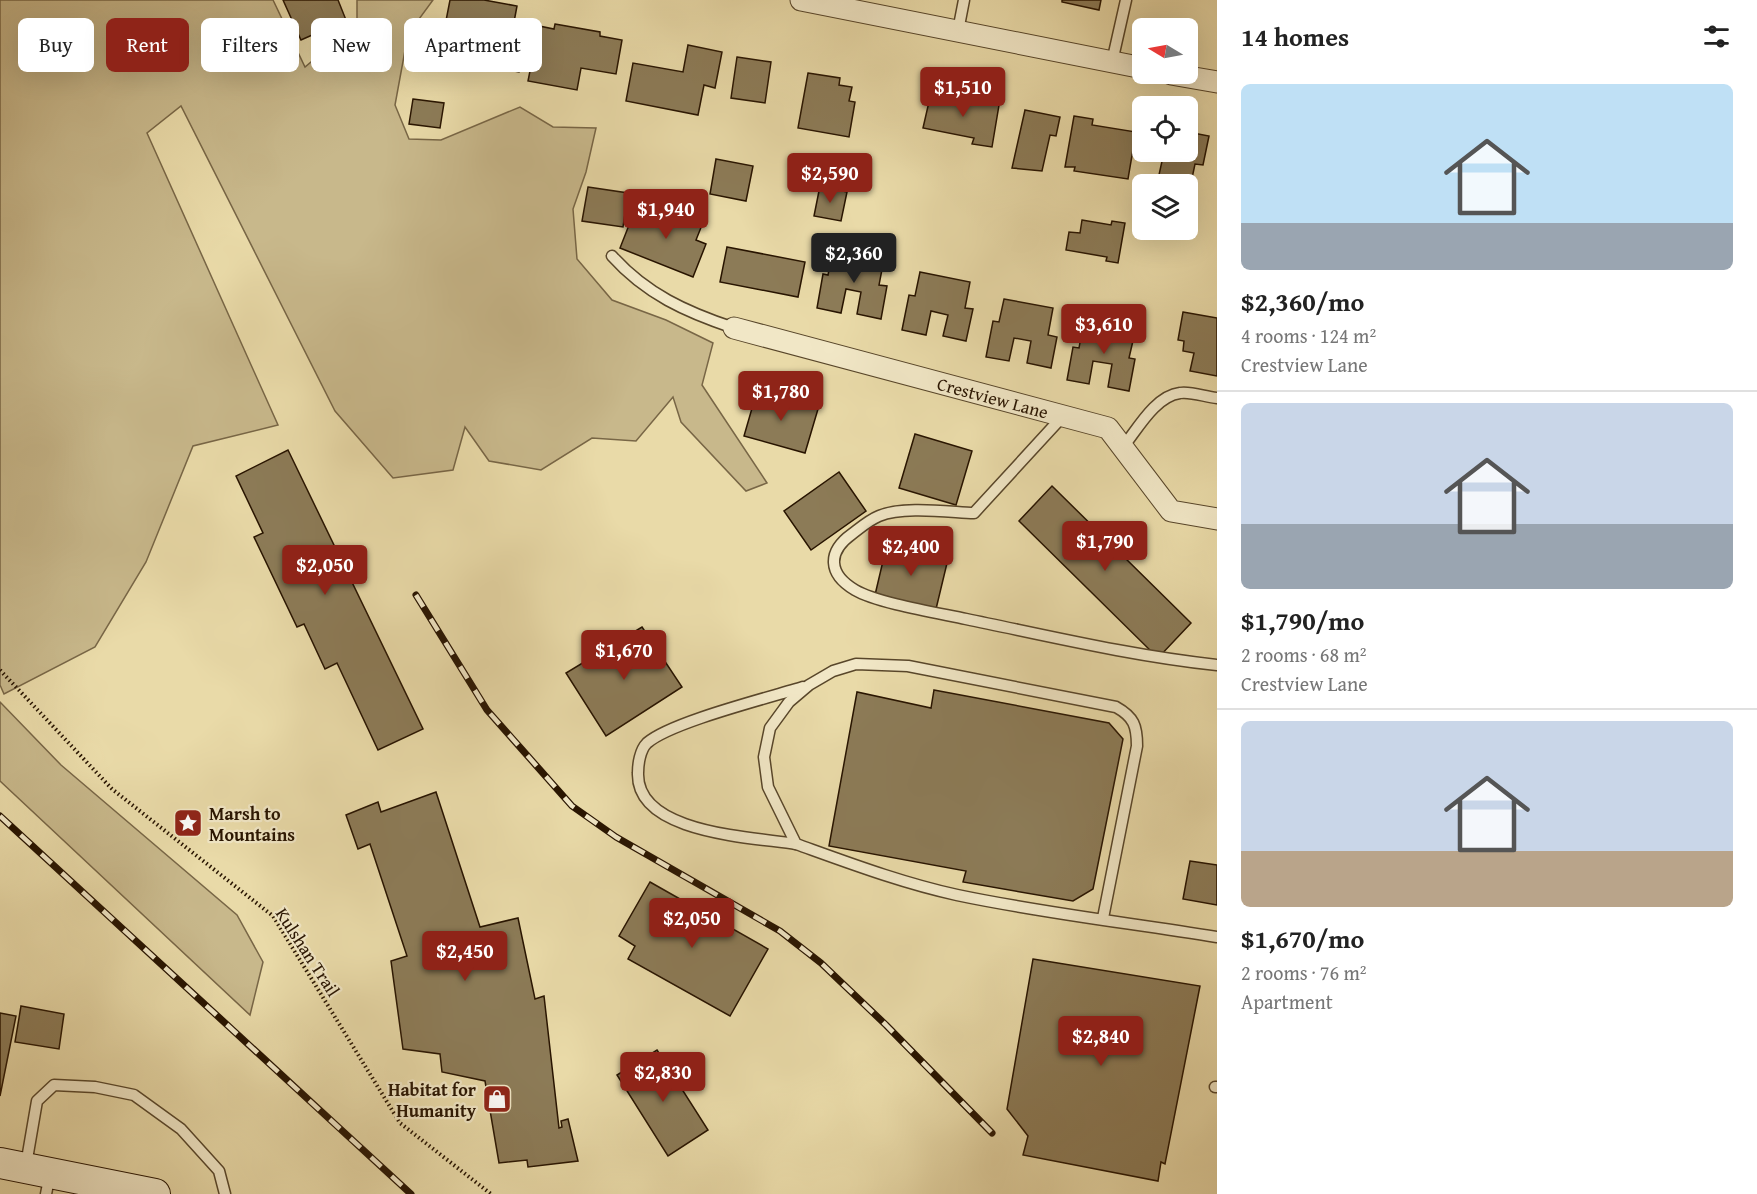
<!DOCTYPE html>
<html lang="en">
<head>
<meta charset="utf-8">
<style>
	:root { --surface:#fff; --page:#f6f6f6; --text:#222; --muted:#767676; --line:#e0e0e0; --accent:#8f2418 }
	body { margin:0; font-family:"Gentium Book Plus",serif; background:var(--page); color:var(--text); height:100vh; display:flex; flex-direction:column; font-size:22px; white-space:nowrap }
	* { box-sizing:border-box; margin:0 }
	p { font-size:20px; color:var(--muted) }
	.icon { flex:none; width:33px; height:33px; fill:none; stroke:currentColor; stroke-width:2; stroke-linecap:round; stroke-linejoin:round }
	.map { position:relative; flex:1; overflow:hidden }
	.details { display:flex; flex-direction:column; background:var(--surface); width:540px }
	.details>* { flex:none }
	.top-card { position:absolute; left:18px; top:18px; width:570px; height:54px; display:flex; gap:12px }
	.needle { width:39px; rotate:280deg }
	.buttons { position:absolute; left:1132px; top:18px; display:grid; gap:12px }
	.buttons a { display:grid; place-items:center; width:66px; height:66px; border-radius:9px; background:var(--surface); box-shadow:0 6px 24px #0002; font-size:30px }
	.price { position:absolute; translate:-50% -51px; padding:0 14px; border-radius:6px; background:var(--accent); color:#fff; font-size:20px; line-height:39px; filter:drop-shadow(0 2px 3px #0008) }
	.price::after { content:''; position:absolute; left:50%; top:36px; width:18px; height:14px; margin-left:-9px; background:inherit; clip-path:polygon(0 0,100% 0,50% 100%) }
	.price.on { background:#222; color:#fff }
	ul { padding:0; list-style:none }
	li { display:grid; align-content:center; gap:12px; height:318px; padding:0 24px }
	li+li { border-top:2px solid var(--line) }
	li span { display:grid; place-items:center; height:186px; border-radius:9px; color:#555 }
	li>.icon { margin-inline-start:auto }
	span .icon { width:108px; height:108px; fill:#fffc; stroke-width:1 }
	li b { font-size:26px }
	h2 { display:flex; justify-content:space-between; align-items:center; height:72px; padding:0 24px; font-size:26px }
	.pill { padding:0 21px; border-radius:9px; background:var(--surface); box-shadow:0 6px 24px #0002; font-size:21px; line-height:54px }
	.pill.on { background:var(--accent); color:#fff }
	main { display:flex; flex:1; min-height:0 }
	.map>svg:first-child { display:block }
</style>
</head>
<body>
<main>
<div class="map">
<svg width="1217" height="1194" viewBox="0 0 1217 1194">
	<rect width="100%" height="100%" fill="#e9daa8"/>
	<filter id="stains"><feTurbulence type="fractalNoise" baseFrequency=".00333" numOctaves="4"/><feColorMatrix values="0 0 0 0 .2 0 0 0 0 .09 0 0 0 0 .02 0 0 0 .5 -.17"/></filter>
	<radialGradient id="worn" r=".72"><stop offset=".6" stop-color="#630" stop-opacity="0"/><stop offset="1" stop-color="#630" stop-opacity=".3"/></radialGradient>
	<g fill="#c8b88b" stroke="#786646" stroke-width="1.5">
		<path d="M0 0H273L305 67 357 23V0H433L408 34 395 105 409 139 441 140 520 107 553 127 596 128 586 172 573 209 577 259 612 300 666 320 713 343 702 385 767 483 746 491 681 422 673 397 636 441 592 438 541 470 489 461 465 427 453 470 393 478 335 411 181 106 147 133 278 425 193 446 146 562 95 647 4 694 0 685Z"/>
		<path d="M0 702 61 765 237 915 263 962 250 1015 0 781Z"/>
	</g>
	<g fill="#8c7b57" stroke="#281400" stroke-width="1.5">
		<path d="M283 0H338L346 20 301 40Z"/>
		<path d="M450 0H484L517 6 511 38 525 41 519 72 487 66 488 57 458 51 454 71 437 67Z"/>
		<path d="M1062 0H1101L1099 10 1062 2Z"/>
		<path d="M555 24 600 32V36L622 40 616 74 581 68 577 90 528 81 539 26 554 29Z"/>
		<path d="M688 45 722 52 715 88 704 85 698 115 626 101 633 63 683 72Z"/>
		<path d="M737 57 771 62 765 103 731 98Z"/>
		<path d="M808 73 840 78 839 85 852 87 849 101 855 102 849 137 798 128Z"/>
		<path d="M931 93 999 105 992 147 972 144 974 138 923 128Z"/>
		<path d="M413 99 444 103 440 128 409 124Z"/>
		<path d="M1025 110 1060 117 1056 136 1050 135 1042 171 1012 168Z"/>
		<path d="M1074 116 1093 119 1092 125 1136 132 1128 179 1074 171 1075 167H1065Z"/>
		<path d="M1188 132 1209 136 1203 165 1195 164 1191 183 1177 180 1176 184H1157L1164 152H1188Z"/>
		<path d="M716 159 753 166 746 201 710 194Z"/>
		<path d="M820 186 847 192 841 221 814 216Z"/>
		<path d="M588 187 628 193 623 227 582 221Z"/>
		<path d="M654 205 702 225 696 240 706 244 693 277 620 248 633 215 647 220Z"/>
		<path d="M1082 220 1111 225 1112 221 1125 223 1118 263 1106 261 1107 257 1066 250 1069 232 1080 233Z"/>
		<path d="M727 247 805 262 798 297 720 282Z"/>
		<path d="M833 250 884 259 879 285 887 286 881 319 857 314 861 292 846 289 841 313 817 308 823 274 828 275Z"/>
		<path d="M920 272 970 282 965 308 973 309 966 341 943 336 948 315 931 311 926 335 902 330 909 295 915 296Z"/>
		<path d="M1004 299 1053 308 1048 335 1057 337 1051 368 1027 363 1031 341 1014 338 1009 361 986 357 993 321 999 322Z"/>
		<path d="M1183 312 1217 318V376L1190 371 1194 353 1183 351 1184 341 1178 340Z"/>
		<path d="M1084 322 1135 332 1129 358 1135 359 1129 391 1108 387 1112 364 1093 361 1089 384 1067 380 1073 347 1079 348Z"/>
		<path d="M757 391 818 409 805 453 744 436Z"/>
		<path d="M915 434 972 451 956 505 899 488Z"/>
		<path d="M288 450 423 729 378 750 337 663 325 669 304 624 297 627 254 537 263 533 236 476Z"/>
		<path d="M839 472 866 511 811 550 784 511Z"/>
		<path d="M1052 486 1191 623 1158 658 1019 521Z"/>
		<path d="M887 544 948 559 936 609 875 595Z"/>
		<path d="M642 627 682 687 606 736 566 673Z"/>
		<path d="M934 690 1109 723 1123 739 1093 889 1073 901 963 882 966 871 829 846 857 692 931 708Z"/>
		<path d="M436 792 480 927 518 918 535 999 544 996 559 1128 562 1127 561 1121 568 1119 578 1161 528 1167 527 1160 499 1163 485 1081 442 1072 440 1054 403 1049 391 961 407 956 370 844 358 849 346 815 378 802 381 812Z"/>
		<path d="M1190 861 1217 865V905L1183 899Z"/>
		<path d="M650 882 768 949 730 1016 628 959 635 946 619 936Z"/>
		<path d="M1033 959 1200 986 1165 1164 1161 1162 1158 1181 1023 1155 1028 1136 1007 1109Z"/>
		<path d="M21 1006 64 1014 59 1049 15 1042Z"/>
		<path d="M0 1013 16 1016 0 1096Z"/>
		<path d="M657 1050 708 1130 668 1156 617 1075Z"/>
	</g>
	<g fill="none" stroke-linecap="round" stroke-linejoin="round">
		<g stroke="#58462a" stroke-width="13">
			<g id="lane">
				<path d="M958 31 964 0"/>
				<path d="M1112 62 1126 0"/>
				<path d="M612 256C646 294 686 312 734 328"/>
				<path d="M1063 416 974 513C948 512 903 506 879 516 869 520 860 528 852 534 827 552 828 574 855 590 877 603 938 613 966 619 1049 636 1132 656 1217 665"/>
				<path d="M1123 447C1137 430 1155 396 1180 393 1190 391 1206 397 1217 398"/>
				<path d="M796 844C753 837 636 834 638 773 638 764 640 750 647 743 671 722 768 698 803 687"/>
				<path d="M1103 918 1137 746C1137 726 1134 717 1116 707L908 666 856 664 833 671 809 685 789 702 770 728 764 757 768 787 796 844C849 863 902 883 957 895 1042 913 1131 923 1217 937"/>
				<path d="M1215 1087H1217"/>
				<path d="M26 1165 37 1101 54 1085 95 1087 134 1095 181 1129 219 1171 225 1194"/>
				<path d="M46 1194 50 1174"/>
			</g>
		</g>
		<g stroke="#58462a" stroke-width="23">
			<g id="street">
				<path d="M801 0 1143 68"/>
				<path d="M1171 74 1217 82"/>
				<path id="s1" d="M734 328 1108 428 1171 511 1217 519"/>
			</g>
		</g>
		<g stroke="#281400" stroke-width="32">
			<path id="secondary" d="M0 1163 155 1194"/>
		</g>
		<path stroke="#281400" stroke-width="4" stroke-dasharray="1.5 3" stroke-linecap="butt" d="M0 670 112 789 273 916 400 1123 491 1194"/>
		<use href="#lane" stroke="#f1e7c6" stroke-width="10"/>
		<use href="#street" stroke="#f1e7c6" stroke-width="21"/>
		<use href="#secondary" stroke="#f1e7c6" stroke-width="30"/>
		<g stroke="#281400" stroke-width="7">
			<g id="rail">
				<path d="M416 595 487 710 572 806 616 837 780 931 821 963 886 1025 992 1133"/>
				<path d="M0 816 411 1194"/>
			</g>
		</g>
		<use href="#rail" stroke="#f1e7c6" stroke-width="4.5" stroke-dasharray="14" stroke-linecap="butt"/>
	</g>
	<defs>
		<g id="sight-square" transform="scale(1.5)"><rect x="-9" y="-9" width="18" height="18" rx="4" fill="#8f2418" stroke="#f1e7c6"/><path d="M0-6L1.8-2.2L6-1.7L2.9 1.2L3.7 5.4L0 3.3L-3.7 5.4L-2.9 1.2L-6-1.7L-1.8-2.2Z" fill="#fff"/></g>
		<g id="shop-square" transform="scale(1.5)"><rect x="-9" y="-9" width="18" height="18" rx="4" fill="#8f2418" stroke="#f1e7c6"/><path d="M-5-2.5h2.3a2.7 3.5 0 0 1 5.4 0H5L5.5 6h-11ZM-1.5-2.5h3a1.5 2.3 0 0 0-3 0Z" fill="#fff"/></g>
	</defs>
	<g fill-rule="evenodd">
		<use href="#sight-square" x="188" y="823"/>
		<use href="#shop-square" x="497" y="1099"/>
	</g>
	<g text-anchor="middle" dominant-baseline="central" stroke-width="4.5" stroke-linejoin="round" paint-order="stroke">
		<g font-size="18" fill="#281400" stroke="#f1e7c6">
			<text stroke="none"><textPath href="#s1" startOffset="268">Crestview Lane</textPath></text>
			<text transform="translate(308 952) rotate(57)">Kulshan Trail</text>
		</g>
		<g font-size="18" font-weight="bold" fill="#281400" stroke="#f1e7c6" text-anchor="start">
			<text x="209" y="813">Marsh to<tspan x="209" dy="21">Mountains</tspan></text>
			<text x="476" y="1089" text-anchor="end">Habitat for<tspan x="476" dy="21">Humanity</tspan></text>
		</g>
	</g>
	<rect width="100%" height="100%" filter="url(#stains)"/>
	<rect width="100%" height="100%" fill="url(#worn)"/>
</svg>
<div class="buttons">
<a><svg class="needle" viewBox="-14 -14 28 28"><path d="M0-13l5 13h-10z" fill="#e53935"/><path d="M0 13l5-13h-10z" fill="#767676"/></svg></a>
<a><svg class="icon" aria-label="locate" viewBox="0 0 24 24"><circle cx="12" cy="12" r="6"/><path d="M12 2v4M12 18v4M2 12h4M18 12h4"/></svg></a>
<a><svg class="icon" aria-label="layers" viewBox="0 0 24 24"><path d="M12 4l9 5-9 5-9-5zM3 14l9 5 9-5"/></svg></a>
</div>
<b class="price" style="left:963px;top:118px">$1,510</b>
<b class="price" style="left:830px;top:204px">$2,590</b>
<b class="price" style="left:666px;top:240px">$1,940</b>
<b class="price on" style="left:854px;top:284px">$2,360</b>
<b class="price" style="left:1104px;top:355px">$3,610</b>
<b class="price" style="left:781px;top:422px">$1,780</b>
<b class="price" style="left:1105px;top:572px">$1,790</b>
<b class="price" style="left:911px;top:577px">$2,400</b>
<b class="price" style="left:325px;top:596px">$2,050</b>
<b class="price" style="left:624px;top:681px">$1,670</b>
<b class="price" style="left:692px;top:949px">$2,050</b>
<b class="price" style="left:465px;top:982px">$2,450</b>
<b class="price" style="left:1101px;top:1067px">$2,840</b>
<b class="price" style="left:663px;top:1103px">$2,830</b>
<div class="top-card">
<a class="pill">Buy</a>
<a class="pill on">Rent</a>
<a class="pill">Filters</a>
<a class="pill">New</a>
<a class="pill">Apartment</a>
</div>
</div>
<section class="details">
<h2>14 homes<svg class="icon" aria-label="filters" viewBox="0 0 24 24"><path d="M4 7h16M4 17h16"/><circle cx="9" cy="7" r="2"/><circle cx="15" cy="17" r="2"/></svg></h2>
<ul>
<li><span style="background:linear-gradient(#bfe0f5 75%,#9aa5b1 0)"><svg class="icon" aria-label="home" viewBox="0 0 24 24"><path d="M3 11l9-7 9 7M6 9v11h12V9"/></svg></span><div><b>$2,360/mo</b><p>4 rooms · 124 m²</p><p>Crestview Lane</p></div></li>
<li><span style="background:linear-gradient(#c9d6e8 65%,#9aa5b1 0)"><svg class="icon" aria-label="home" viewBox="0 0 24 24"><path d="M3 11l9-7 9 7M6 9v11h12V9"/></svg></span><div><b>$1,790/mo</b><p>2 rooms · 68 m²</p><p>Crestview Lane</p></div></li>
<li><span style="background:linear-gradient(#c9d6e8 70%,#b9a48a 0)"><svg class="icon" aria-label="home" viewBox="0 0 24 24"><path d="M3 11l9-7 9 7M6 9v11h12V9"/></svg></span><div><b>$1,670/mo</b><p>2 rooms · 76 m²</p><p>Apartment</p></div></li>
</ul>
</section>
</main>
</body>
</html>
